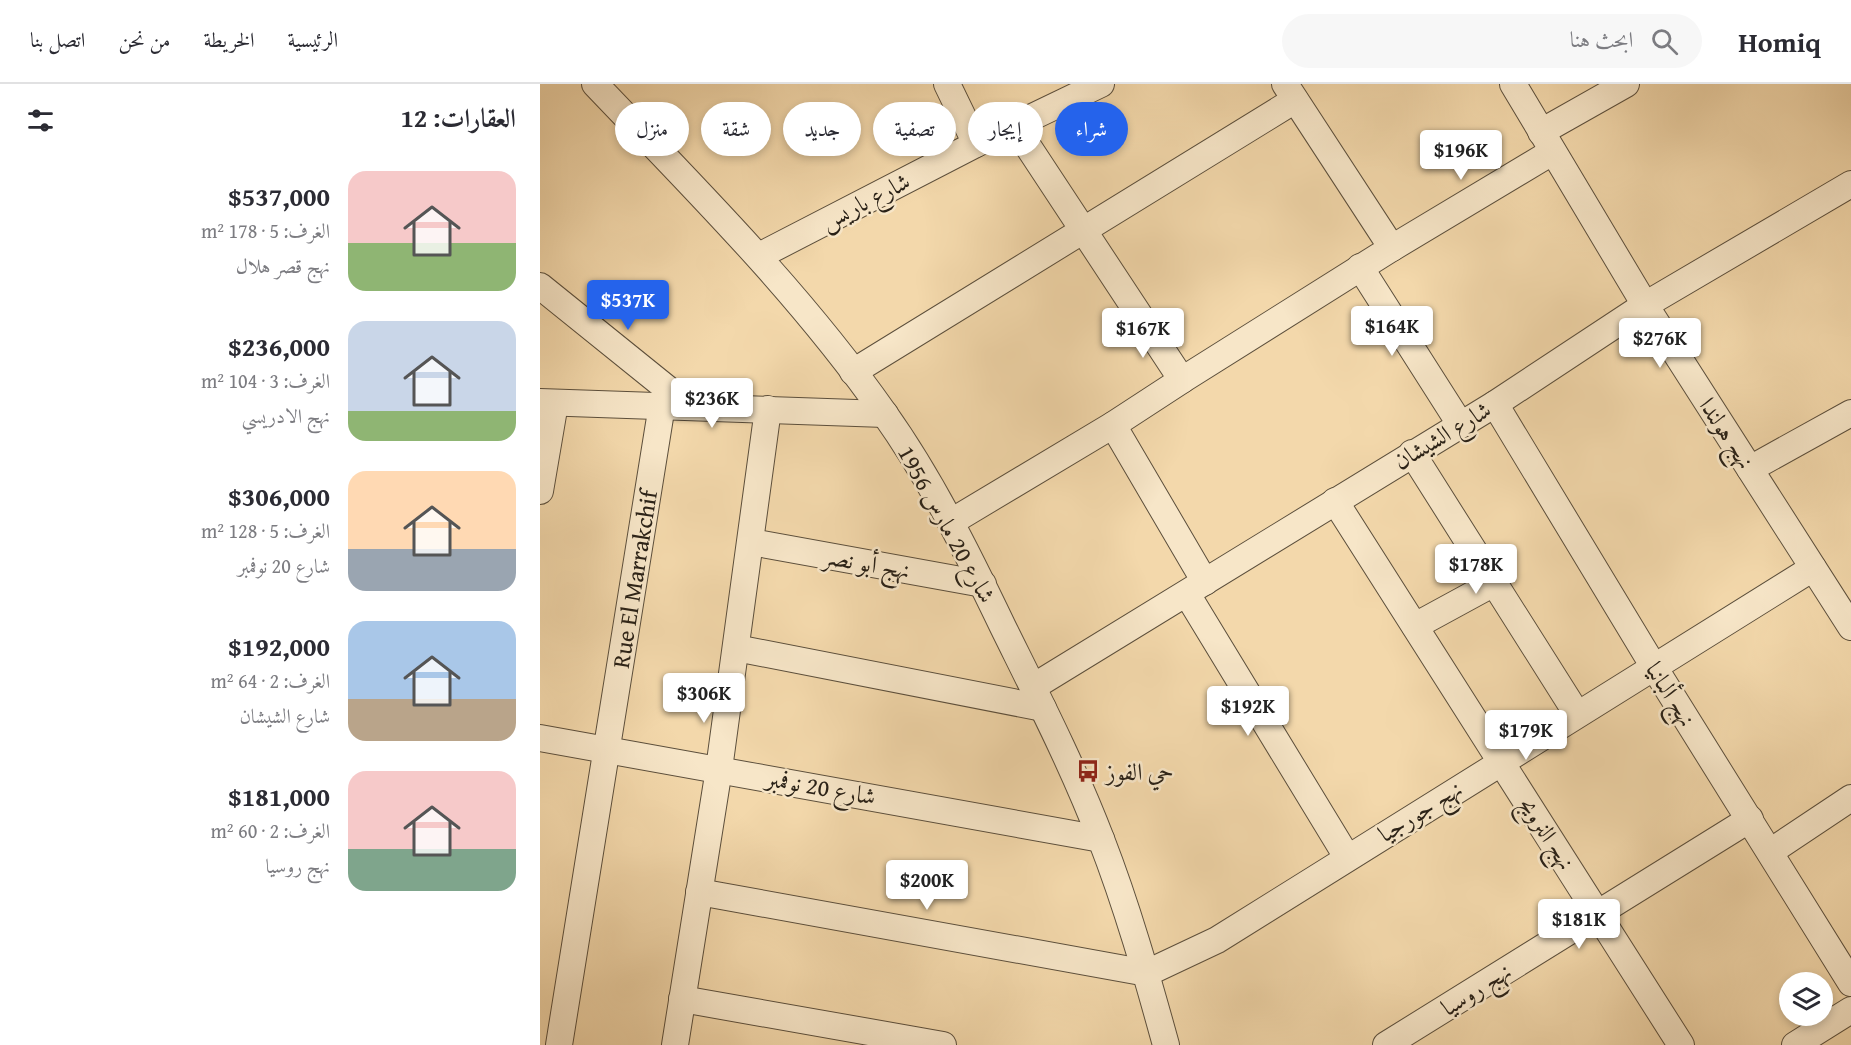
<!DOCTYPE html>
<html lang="ar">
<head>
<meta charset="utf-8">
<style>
	:root { --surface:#fff; --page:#f7f7f7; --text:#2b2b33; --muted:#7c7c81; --line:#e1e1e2; --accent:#2563eb }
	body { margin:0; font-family:"Gentium Book Plus",Amiri,serif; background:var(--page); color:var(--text); direction:rtl; height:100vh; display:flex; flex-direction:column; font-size:22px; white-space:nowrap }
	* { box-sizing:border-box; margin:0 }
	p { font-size:20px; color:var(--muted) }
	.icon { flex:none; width:33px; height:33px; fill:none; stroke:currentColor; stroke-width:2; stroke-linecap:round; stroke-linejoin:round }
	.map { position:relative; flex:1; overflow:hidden; direction:ltr }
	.drawer { display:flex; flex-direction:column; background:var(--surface); width:540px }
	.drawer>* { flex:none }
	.hud { position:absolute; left:18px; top:18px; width:570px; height:54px; direction:rtl; display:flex; gap:12px }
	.fabs { position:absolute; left:1239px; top:888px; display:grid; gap:12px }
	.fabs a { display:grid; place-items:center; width:54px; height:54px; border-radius:50%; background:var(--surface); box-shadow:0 3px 9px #0003; font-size:30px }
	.price { position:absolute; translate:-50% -51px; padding:0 14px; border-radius:6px; background:#fff; color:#222; font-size:20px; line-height:39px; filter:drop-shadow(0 2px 3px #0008) }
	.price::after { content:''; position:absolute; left:50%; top:36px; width:18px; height:14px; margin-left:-9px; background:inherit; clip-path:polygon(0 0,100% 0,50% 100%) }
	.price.active { background:var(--accent); color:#fff }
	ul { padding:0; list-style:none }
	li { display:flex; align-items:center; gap:18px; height:150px; padding:0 24px }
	li span { display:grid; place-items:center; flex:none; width:168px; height:120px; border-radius:18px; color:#555 }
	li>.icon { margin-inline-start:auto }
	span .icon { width:72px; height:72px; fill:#fffc; stroke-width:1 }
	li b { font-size:26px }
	h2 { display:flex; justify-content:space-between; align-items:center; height:72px; padding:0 24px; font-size:26px }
	.tag { padding:0 21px; border-radius:27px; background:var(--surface); box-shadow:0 3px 9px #0003; font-size:21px; line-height:54px }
	.tag.active { background:var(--accent); color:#fff }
	header { display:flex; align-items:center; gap:36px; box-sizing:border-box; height:84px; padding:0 30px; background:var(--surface); border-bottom:2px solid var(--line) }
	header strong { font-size:28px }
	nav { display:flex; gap:33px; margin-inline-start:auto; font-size:21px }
	.search { width:420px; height:54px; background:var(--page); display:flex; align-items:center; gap:15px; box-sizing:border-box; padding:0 21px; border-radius:33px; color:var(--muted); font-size:22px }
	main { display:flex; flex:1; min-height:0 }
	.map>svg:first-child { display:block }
</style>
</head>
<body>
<header>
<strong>Homiq</strong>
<div class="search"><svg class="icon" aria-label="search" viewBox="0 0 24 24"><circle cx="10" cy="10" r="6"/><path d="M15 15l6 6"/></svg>ابحث هنا</div>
<nav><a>الرئيسية</a><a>الخريطة</a><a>من نحن</a><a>اتصل بنا</a></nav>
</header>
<main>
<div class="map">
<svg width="1311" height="961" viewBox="0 0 1311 961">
	<rect width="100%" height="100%" fill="#f3d8ab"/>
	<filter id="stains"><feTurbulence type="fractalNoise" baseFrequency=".00333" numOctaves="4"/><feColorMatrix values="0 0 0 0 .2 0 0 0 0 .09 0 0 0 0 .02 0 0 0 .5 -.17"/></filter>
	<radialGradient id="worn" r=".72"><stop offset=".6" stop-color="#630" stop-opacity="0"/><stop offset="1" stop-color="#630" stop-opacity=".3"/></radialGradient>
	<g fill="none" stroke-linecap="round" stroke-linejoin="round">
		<g stroke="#5c4f3c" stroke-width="28">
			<g id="minor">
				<path d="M55 0C156 106 260 209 344 329 391 395 428 470 463 543 497 612 533 682 561 755 587 822 607 892 626 961"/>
				<path d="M407 0 436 60"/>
				<path d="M973 0 1105 221 1311 543"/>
				<path d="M1001 48 1086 0"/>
				<path d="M852 164 1012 68"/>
				<path d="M219 172 436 60 561 0"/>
				<path d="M820 183 920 340"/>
				<path d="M0 202 150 323"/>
				<path d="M313 288 755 16"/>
				<path d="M642 296 852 164 745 0"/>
				<path d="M0 318 345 330"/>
				<path d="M955 320 1114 583 1311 899"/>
				<path d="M573 341 665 498"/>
				<path d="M872 369 1037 630"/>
				<path d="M1210 385 1311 329"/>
				<path d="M0 407 15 319"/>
				<path d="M795 417 1141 961"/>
				<path d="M411 438 573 341 642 296 474 41"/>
				<path d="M211 458 443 500"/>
				<path d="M647 510 807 773"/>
				<path d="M875 542 954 499"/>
				<path d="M196 564 503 624"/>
				<path d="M493 603 955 320 1105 221 1311 100"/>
				<path d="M0 654 561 755"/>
				<path d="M1230 768 1311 714"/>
				<path d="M159 808 607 889 677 856 1273 484"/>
				<path d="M142 915 403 961"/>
				<path id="s1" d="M19 961 122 321"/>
				<path d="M135 961 179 685 228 325"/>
				<path d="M846 961 1210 735"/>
				<path d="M1255 961 1311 926"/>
			</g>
		</g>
		<use href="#minor" stroke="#f7e6c8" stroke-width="26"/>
	</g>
	<defs>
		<g id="bus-bare" transform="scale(1.8)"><path d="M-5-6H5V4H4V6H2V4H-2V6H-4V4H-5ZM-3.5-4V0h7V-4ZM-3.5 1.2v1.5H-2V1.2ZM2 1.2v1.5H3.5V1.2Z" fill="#8f2418" stroke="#f7e6c8" stroke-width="2.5" paint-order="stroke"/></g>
	</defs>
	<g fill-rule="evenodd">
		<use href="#bus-bare" x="548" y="687"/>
	</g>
	<g text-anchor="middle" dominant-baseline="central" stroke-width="5" stroke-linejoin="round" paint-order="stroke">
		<g font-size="24" fill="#292117" stroke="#f7e6c8">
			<text transform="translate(325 117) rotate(-27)">شارع باريس</text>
			<text transform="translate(1187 349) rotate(57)">نهج هولندا</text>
			<text transform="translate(902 351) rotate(-31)">شارع الشيشان</text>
			<text transform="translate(407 440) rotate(61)">شارع 20 مارس 1956</text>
			<text transform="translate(327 479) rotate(10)">نهج أبو نصر</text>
			<text stroke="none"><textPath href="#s1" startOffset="472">Rue El Marrakchif</textPath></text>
			<text transform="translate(1131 610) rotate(58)">نهج ألبانيا</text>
			<text transform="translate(281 703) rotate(10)">شارع 20 نوفمبر</text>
			<text transform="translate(880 727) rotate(-32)">نهج جورجيا</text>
			<text transform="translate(1007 749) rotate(57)">نهج النرويج</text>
			<text transform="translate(936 905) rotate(-32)">نهج روسيا</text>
		</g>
		<g font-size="24" fill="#292117" stroke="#f7e6c8" text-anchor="start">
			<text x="566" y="687">حي الفوز</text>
		</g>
	</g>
	<rect width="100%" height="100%" filter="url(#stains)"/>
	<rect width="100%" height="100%" fill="url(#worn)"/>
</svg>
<div class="fabs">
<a><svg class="icon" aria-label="layers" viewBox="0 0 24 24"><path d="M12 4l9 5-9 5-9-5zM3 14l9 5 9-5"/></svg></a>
</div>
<b class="price" style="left:921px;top:97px">$196K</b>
<b class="price active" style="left:88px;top:247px">$537K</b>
<b class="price" style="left:852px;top:273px">$164K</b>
<b class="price" style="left:603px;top:275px">$167K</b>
<b class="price" style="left:1120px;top:285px">$276K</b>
<b class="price" style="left:172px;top:345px">$236K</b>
<b class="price" style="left:936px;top:511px">$178K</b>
<b class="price" style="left:164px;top:640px">$306K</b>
<b class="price" style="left:708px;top:653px">$192K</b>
<b class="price" style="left:986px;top:677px">$179K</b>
<b class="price" style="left:387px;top:827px">$200K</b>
<b class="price" style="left:1039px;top:866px">$181K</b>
<div class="hud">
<a class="tag active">شراء</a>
<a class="tag">إيجار</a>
<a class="tag">تصفية</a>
<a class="tag">جديد</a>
<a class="tag">شقة</a>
<a class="tag">منزل</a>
</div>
</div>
<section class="drawer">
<h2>العقارات: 12<svg class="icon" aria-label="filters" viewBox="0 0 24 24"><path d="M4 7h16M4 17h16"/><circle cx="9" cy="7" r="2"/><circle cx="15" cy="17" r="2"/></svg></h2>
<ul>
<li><span style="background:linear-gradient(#f6c9c9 60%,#8fb573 0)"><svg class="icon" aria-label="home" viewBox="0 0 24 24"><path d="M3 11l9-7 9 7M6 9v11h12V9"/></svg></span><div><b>$537,000</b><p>الغرف: 5 · 178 m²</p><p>نهج قصر هلال</p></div></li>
<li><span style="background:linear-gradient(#c9d6e8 75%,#8fb573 0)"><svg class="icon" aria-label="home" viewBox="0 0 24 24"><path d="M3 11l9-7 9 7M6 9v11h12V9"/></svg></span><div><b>$236,000</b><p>الغرف: 3 · 104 m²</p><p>نهج الادريسي</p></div></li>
<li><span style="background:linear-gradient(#ffd9b3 65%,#9aa5b1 0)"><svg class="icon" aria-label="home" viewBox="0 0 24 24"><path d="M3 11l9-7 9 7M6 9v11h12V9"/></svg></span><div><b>$306,000</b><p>الغرف: 5 · 128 m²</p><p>شارع 20 نوفمبر</p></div></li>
<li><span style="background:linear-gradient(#a9c7e8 65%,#b9a48a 0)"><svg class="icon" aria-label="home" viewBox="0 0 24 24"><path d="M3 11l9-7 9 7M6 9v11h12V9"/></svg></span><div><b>$192,000</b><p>الغرف: 2 · 64 m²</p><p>شارع الشيشان</p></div></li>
<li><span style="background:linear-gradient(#f6c9c9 65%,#7fa58c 0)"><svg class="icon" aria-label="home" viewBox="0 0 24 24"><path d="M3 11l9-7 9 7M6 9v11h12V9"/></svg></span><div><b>$181,000</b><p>الغرف: 2 · 60 m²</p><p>نهج روسيا</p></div></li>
</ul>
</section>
</main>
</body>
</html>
